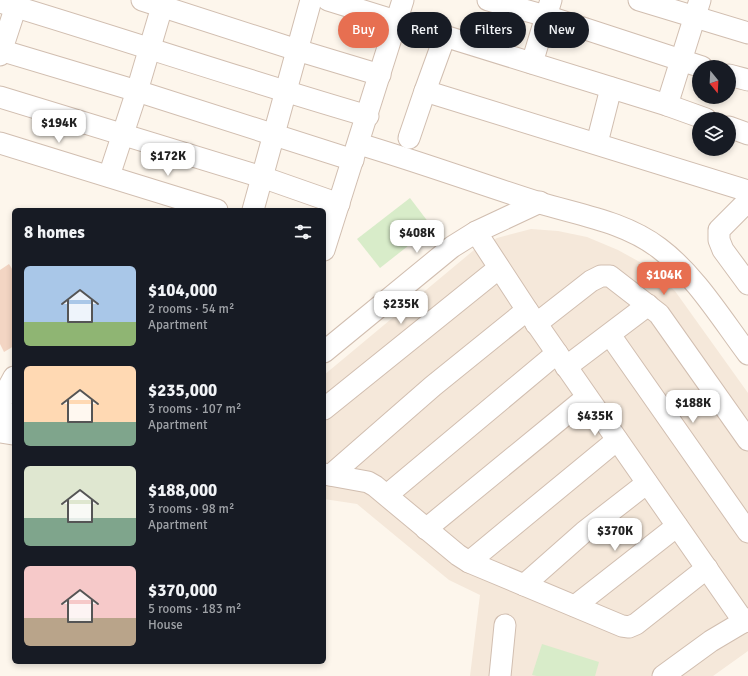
<!DOCTYPE html>
<html lang="en">
<head>
<meta charset="utf-8">
<style>
	:root { --surface:#171b24; --page:#242831; --text:#f1f3f6; --muted:#9ea1a6; --accent:#e76f51 }
	body { margin:0; font-family:Signika,sans-serif; background:var(--page); color:var(--text); height:100vh; display:flex; flex-direction:column; font-size:15px; white-space:nowrap }
	* { box-sizing:border-box; margin:0 }
	p { font-size:13px; color:var(--muted) }
	.icon { flex:none; width:22px; height:22px; fill:none; stroke:currentColor; stroke-width:2; stroke-linecap:round; stroke-linejoin:round }
	.map { position:relative; flex:1; overflow:hidden }
	.sheet { position:absolute; left:12px; top:208px; width:314px; height:456px; display:flex; flex-direction:column; background:var(--surface); border-radius:6px; box-shadow:0 2px 6px #0003 }
	.sheet>* { flex:none }
	.banner { position:absolute; left:338px; top:12px; width:350px; height:36px; display:flex; gap:8px }
	.needle { width:26px; rotate:162deg }
	.fabs { position:absolute; left:692px; top:60px; display:grid; gap:8px }
	.fabs a { display:grid; place-items:center; width:44px; height:44px; border-radius:50%; background:var(--surface); box-shadow:0 2px 6px #0003; font-size:20px }
	.price { position:absolute; translate:-50% -34px; padding:0 9px; border-radius:8px; background:#fff; color:#222; font-size:13px; line-height:26px; filter:drop-shadow(0 1px 2px #0008) }
	.price::after { content:''; position:absolute; left:50%; top:24px; width:12px; height:9px; margin-left:-6px; background:inherit; clip-path:polygon(0 0,100% 0,50% 100%) }
	.price.active { background:var(--accent); color:#fff }
	ul { padding:0; list-style:none }
	li { display:flex; align-items:center; gap:12px; height:100px; padding:0 12px }
	li span { display:grid; place-items:center; flex:none; width:112px; height:80px; border-radius:6px; color:#555 }
	li>.icon { margin-inline-start:auto }
	span .icon { width:48px; height:48px; fill:#fffc; stroke-width:1 }
	li b { font-size:17px }
	h2 { display:flex; justify-content:space-between; align-items:center; height:48px; padding:0 12px; font-size:17px }
	.tag { padding:0 14px; border-radius:18px; background:var(--surface); box-shadow:0 2px 6px #0003; font-size:14px; line-height:36px }
	.tag.active { background:var(--accent); color:#fff }
	.map>svg:first-child { display:block }
</style>
</head>
<body>
<div class="map">
<svg width="748" height="676" viewBox="0 0 748 676">
	<rect width="100%" height="100%" fill="#fdf6ec"/>
	<path fill="#f5e8da" d="M531 229 558 231 587 237 618 250 647 266 675 291 748 393V651L713 676H470L480 595 449 580 357 504 324 499V375L474 250 497 238Z"/>
	<g fill="#d8ecc9">
		<path d="M410 198 432 227 380 268 357 239Z"/>
		<path d="M542 644 599 662 595 676H537L532 675Z"/>
	</g>
	<path fill="#f3d5c3" d="M9 264 14 272V346L4 352 0 344V270Z"/>
	<g fill="none" stroke-linecap="round" stroke-linejoin="round">
		<g stroke="#d1beb0" stroke-width="23">
			<g id="minor">
				<path d="M142 0 297 50 380 75"/>
				<path d="M328 0 667 105 706 119"/>
				<path d="M488 0 546 16 702 67"/>
				<path d="M639 0 748 33"/>
				<path d="M0 2C123 39 244 80 368 116"/>
				<path d="M445 36 425 91 748 191"/>
				<path d="M0 50 137 91 353 160"/>
				<path d="M0 55 18 0"/>
				<path d="M532 63 551 0"/>
				<path d="M729 75 748 80"/>
				<path d="M0 97 262 177 339 204"/>
				<path d="M667 105 700 0"/>
				<path d="M729 127 748 134"/>
				<path d="M409 138 425 91"/>
				<path d="M0 143 217 210"/>
				<path d="M597 143 611 88"/>
				<path d="M359 144C420 162 480 184 540 203 580 215 625 222 659 248 695 275 721 318 748 354"/>
				<path d="M109 176 137 91 164 0"/>
				<path d="M748 201 719 230V240L723 250 748 284"/>
				<path d="M253 210 311 0"/>
				<path d="M476 232 527 310 744 622"/>
				<path d="M324 250 403 0"/>
				<path d="M536 324 591 281 601 276H610L659 314 748 440"/>
				<path d="M610 335 748 532"/>
				<path d="M324 352 452 247 476 232 540 202"/>
				<path d="M566 367 648 305"/>
				<path d="M0 403 14 377"/>
				<path d="M324 409 499 268"/>
				<path d="M0 411 4 414H14"/>
				<path d="M0 432 14 434"/>
				<path d="M324 474 368 482 375 486 458 555 469 562 622 626 629 627 636 624 707 568"/>
				<path d="M331 475 433 386 527 310"/>
				<path d="M387 495 557 353"/>
				<path d="M426 529 587 397"/>
				<path d="M469 562 617 440"/>
				<path d="M524 585 584 532 647 483"/>
				<path d="M575 606 677 526"/>
				<path d="M500 676 505 625"/>
				<path d="M663 676 711 641 748 619"/>
			</g>
		</g>
		<use href="#minor" stroke="#fff" stroke-width="21"/>
	</g>
</svg>
<div class="fabs">
<a><svg class="needle" viewBox="-14 -14 28 28"><path d="M0-13l5 13h-10z" fill="#e53935"/><path d="M0 13l5-13h-10z" fill="#9ea1a6"/></svg></a>
<a><svg class="icon" aria-label="layers" viewBox="0 0 24 24"><path d="M12 4l9 5-9 5-9-5zM3 14l9 5 9-5"/></svg></a>
</div>
<b class="price" style="left:59px;top:144px">$194K</b>
<b class="price" style="left:168px;top:177px">$172K</b>
<b class="price" style="left:417px;top:254px">$408K</b>
<b class="price active" style="left:664px;top:296px">$104K</b>
<b class="price" style="left:401px;top:325px">$235K</b>
<b class="price" style="left:693px;top:424px">$188K</b>
<b class="price" style="left:595px;top:437px">$435K</b>
<b class="price" style="left:615px;top:552px">$370K</b>
<div class="banner">
<a class="tag active">Buy</a>
<a class="tag">Rent</a>
<a class="tag">Filters</a>
<a class="tag">New</a>
</div>
<section class="sheet">
<h2>8 homes<svg class="icon" aria-label="filters" viewBox="0 0 24 24"><path d="M4 7h16M4 17h16"/><circle cx="9" cy="7" r="2"/><circle cx="15" cy="17" r="2"/></svg></h2>
<ul>
<li><span style="background:linear-gradient(#a9c7e8 70%,#8fb573 0)"><svg class="icon" aria-label="home" viewBox="0 0 24 24"><path d="M3 11l9-7 9 7M6 9v11h12V9"/></svg></span><div><b>$104,000</b><p>2 rooms · 54 m²</p><p>Apartment</p></div></li>
<li><span style="background:linear-gradient(#ffd9b3 70%,#7fa58c 0)"><svg class="icon" aria-label="home" viewBox="0 0 24 24"><path d="M3 11l9-7 9 7M6 9v11h12V9"/></svg></span><div><b>$235,000</b><p>3 rooms · 107 m²</p><p>Apartment</p></div></li>
<li><span style="background:linear-gradient(#dfe7d0 65%,#7fa58c 0)"><svg class="icon" aria-label="home" viewBox="0 0 24 24"><path d="M3 11l9-7 9 7M6 9v11h12V9"/></svg></span><div><b>$188,000</b><p>3 rooms · 98 m²</p><p>Apartment</p></div></li>
<li><span style="background:linear-gradient(#f6c9c9 65%,#b9a48a 0)"><svg class="icon" aria-label="home" viewBox="0 0 24 24"><path d="M3 11l9-7 9 7M6 9v11h12V9"/></svg></span><div><b>$370,000</b><p>5 rooms · 183 m²</p><p>House</p></div></li>
</ul>
</section>
</div>
</body>
</html>
